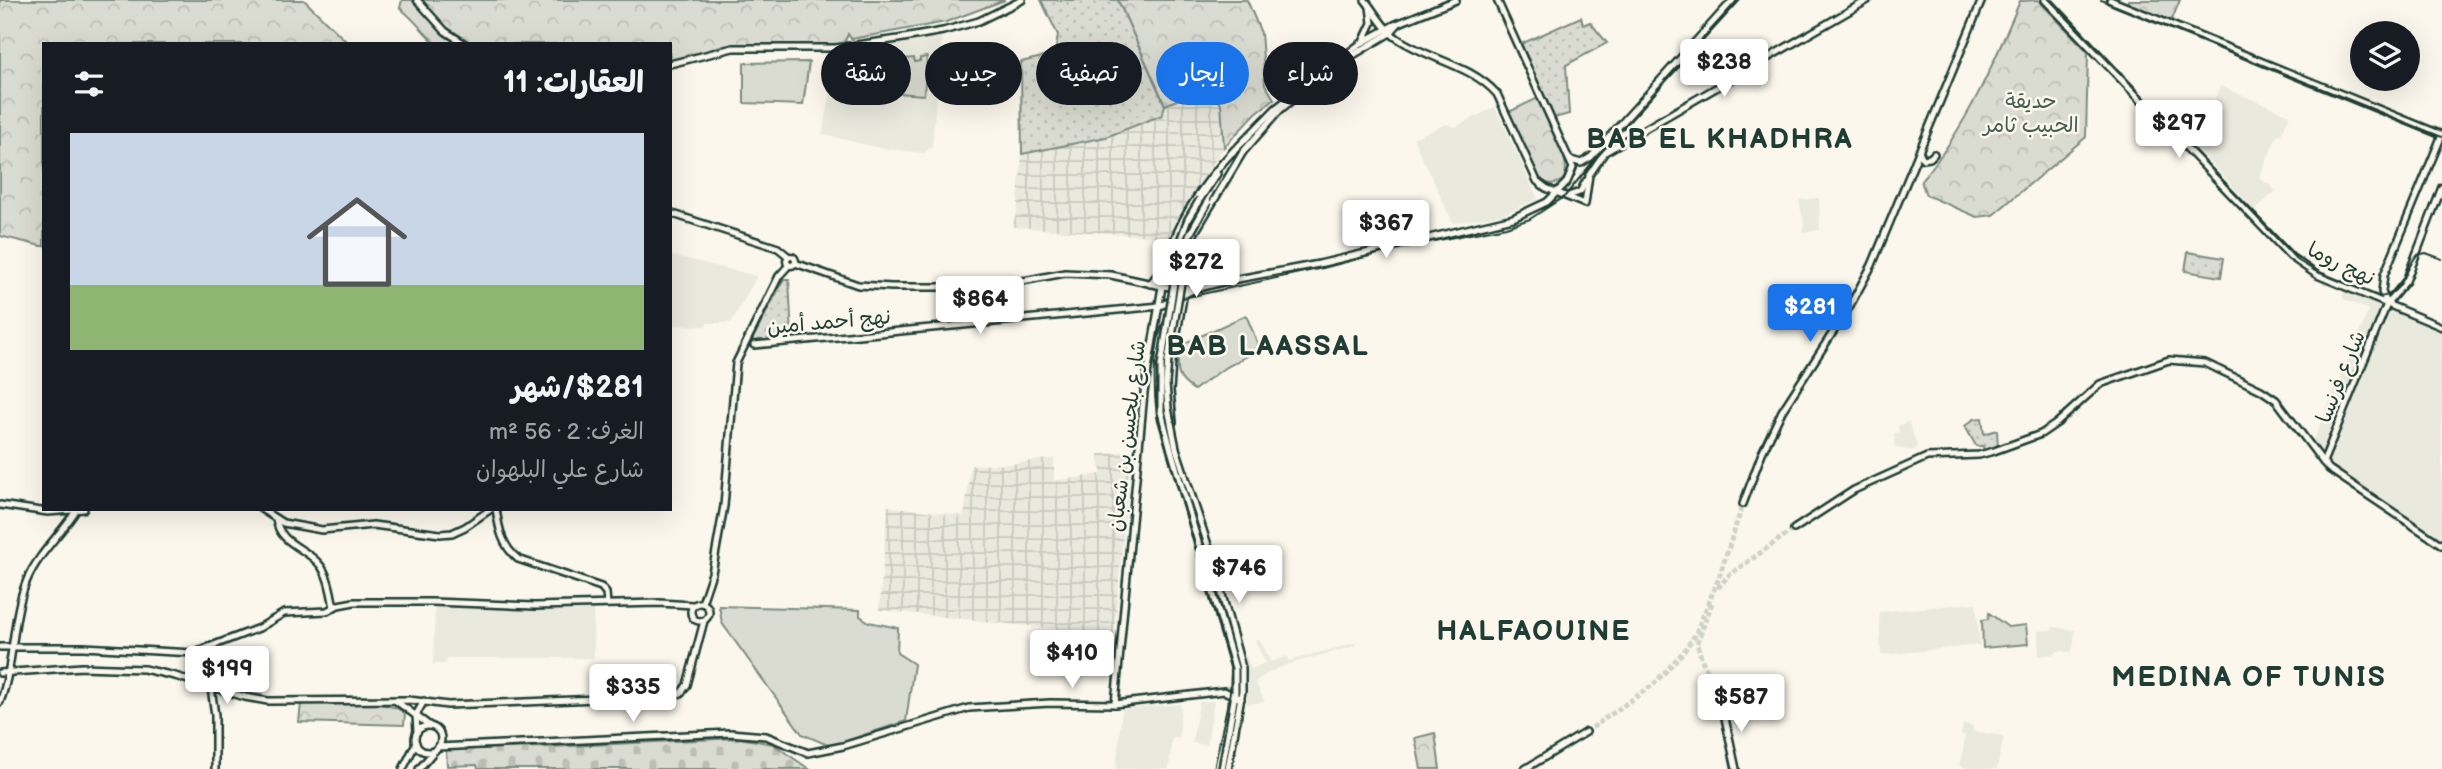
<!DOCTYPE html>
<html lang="ar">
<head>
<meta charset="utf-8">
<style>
	:root { --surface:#171b24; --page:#20242c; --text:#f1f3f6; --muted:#9ea1a6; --accent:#1a73e8 }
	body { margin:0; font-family:"Balsamiq Sans","Playpen Sans Arabic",sans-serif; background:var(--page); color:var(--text); direction:rtl; height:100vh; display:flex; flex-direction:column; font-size:26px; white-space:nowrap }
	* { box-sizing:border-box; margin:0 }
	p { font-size:23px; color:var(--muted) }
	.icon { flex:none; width:38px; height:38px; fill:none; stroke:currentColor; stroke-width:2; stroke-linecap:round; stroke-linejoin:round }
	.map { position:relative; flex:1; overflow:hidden; direction:ltr }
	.panel { position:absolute; left:42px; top:42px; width:630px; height:469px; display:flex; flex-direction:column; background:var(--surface); border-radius:0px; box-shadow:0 7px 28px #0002; direction:rtl }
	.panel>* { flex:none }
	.guide { position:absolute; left:693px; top:42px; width:665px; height:63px; direction:rtl; display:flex; gap:14px }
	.buttons { position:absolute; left:2350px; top:21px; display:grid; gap:14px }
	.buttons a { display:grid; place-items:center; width:70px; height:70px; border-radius:50%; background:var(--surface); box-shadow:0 7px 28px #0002; font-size:35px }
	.price { position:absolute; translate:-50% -60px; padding:0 16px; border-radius:7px; background:#fff; color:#222; font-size:23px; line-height:46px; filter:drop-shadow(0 2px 4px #0008) }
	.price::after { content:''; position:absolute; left:50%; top:42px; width:21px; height:16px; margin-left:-10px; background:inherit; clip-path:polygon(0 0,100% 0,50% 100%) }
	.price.selected { background:var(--accent); color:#fff }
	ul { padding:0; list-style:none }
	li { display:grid; align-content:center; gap:14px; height:371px; padding:0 28px }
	li span { display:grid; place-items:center; height:217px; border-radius:0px; color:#555 }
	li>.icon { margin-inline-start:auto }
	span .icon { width:126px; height:126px; fill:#fffc; stroke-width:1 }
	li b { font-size:30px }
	h2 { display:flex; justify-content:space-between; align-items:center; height:84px; padding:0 28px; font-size:30px }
	.pill { padding:0 24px; border-radius:32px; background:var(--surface); box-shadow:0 7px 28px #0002; font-size:24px; line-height:63px }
	.pill.selected { background:var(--accent); color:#fff }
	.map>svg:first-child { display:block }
</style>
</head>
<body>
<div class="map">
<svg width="2442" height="769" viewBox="0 0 2442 769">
	<defs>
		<pattern id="industrial-grid" width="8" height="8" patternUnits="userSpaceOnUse" patternTransform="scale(1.75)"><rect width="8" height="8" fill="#eae9de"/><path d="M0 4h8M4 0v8" fill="none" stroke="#c8c9bf"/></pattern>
		<pattern id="grass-dots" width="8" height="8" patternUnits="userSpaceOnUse" patternTransform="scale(1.75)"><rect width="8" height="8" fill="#dbdcd1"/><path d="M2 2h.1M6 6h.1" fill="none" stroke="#bcbeb4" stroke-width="1.8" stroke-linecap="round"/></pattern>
		<pattern id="forest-crowns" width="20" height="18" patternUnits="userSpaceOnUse" patternTransform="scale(1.75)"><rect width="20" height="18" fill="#dbdcd1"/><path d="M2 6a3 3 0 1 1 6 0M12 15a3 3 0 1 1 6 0" fill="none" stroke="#bcbeb4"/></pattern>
		<pattern id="cemetery-stones" width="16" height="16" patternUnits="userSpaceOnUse" patternTransform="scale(1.75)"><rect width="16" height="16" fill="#dbdcd1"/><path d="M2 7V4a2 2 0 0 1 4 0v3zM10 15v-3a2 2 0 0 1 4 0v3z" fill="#bcbeb4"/></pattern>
	</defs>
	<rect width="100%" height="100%" fill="#fbf7ec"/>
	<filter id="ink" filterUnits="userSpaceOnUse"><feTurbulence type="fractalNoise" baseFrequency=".0143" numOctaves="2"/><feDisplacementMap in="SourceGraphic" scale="14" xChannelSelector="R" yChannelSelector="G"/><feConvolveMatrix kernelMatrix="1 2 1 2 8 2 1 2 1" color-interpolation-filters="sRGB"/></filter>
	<g filter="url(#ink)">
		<g fill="#eae9de">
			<path d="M942 34 932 146 924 153 879 148 822 134 839 55 845 48 903 42Z"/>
			<path d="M2220 86 2290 115 2281 135 2278 134 2259 178 2269 184 2276 191 2255 210 2189 140 2191 132 2195 133 2197 128 2198 117 2208 118Z"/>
			<path d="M1495 107 1538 199 1504 214 1453 223 1413 138 1447 124 1455 127Z"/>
			<path d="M1819 198 1820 230 1802 232 1804 225 1799 200Z"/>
			<path d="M670 255 757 276 731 323H707L706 326 670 325Z"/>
			<path d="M2344 284 2442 324V550L2326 470 2310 448 2369 310 2343 299Z"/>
			<path d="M1908 421 1917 445 1914 451 1895 448 1894 434 1899 432 1898 426Z"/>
			<path d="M1976 603 1980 645 1881 655 1879 612Z"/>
			<path d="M593 605 594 658H448L445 664H433L435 606 541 609Z"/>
			<path d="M2053 627 2075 630 2073 648 2071 652 2057 651 2055 654 2039 656 2038 631 2051 630Z"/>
			<path d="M1259 638 1271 662 1287 656 1288 661 1355 643V646L1289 664 1271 671 1255 682 1265 702 1247 704 1248 679 1244 656 1246 655 1251 669 1265 663 1255 640Z"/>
			<path d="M1214 701 1207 745 1192 743 1199 702Z"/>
			<path d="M1181 704 1179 738H1172L1169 769H1116L1122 709Z"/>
			<path d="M1963 724 1973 726V731L2004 736 1997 769H1972L1958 765 1962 757 1965 735 1961 734Z"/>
		</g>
		<g fill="url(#industrial-grid)">
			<path d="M1199 91 1210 92 1221 104 1224 147 1182 211 1169 241 1152 236 1012 227 1017 211 1022 154 1106 137 1162 115 1165 105Z"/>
			<path d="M1131 451 1114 635 879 610 888 506 964 516 971 465 1011 464 1054 458V481L1101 474 1099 454Z"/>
		</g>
		<g fill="url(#grass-dots)" stroke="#7d8c82" stroke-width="2">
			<path d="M1041 0H1118L1165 105 1162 115 1106 137 1022 154 1021 62 1055 54 1058 35Z"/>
			<path d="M1581 17 1583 25 1590 22 1607 43 1566 65 1569 114 1554 118 1521 44Z"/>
			<path d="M2188 252 2224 258 2221 277 2185 271Z"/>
			<path d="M784 279H789L792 338 751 342Z"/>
			<path d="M1982 418 1984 434 1997 430 1998 450 1984 452 1983 446H1976L1965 426 1974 419Z"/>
		</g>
		<g fill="url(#forest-crowns)" stroke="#7d8c82" stroke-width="2">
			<path d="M0 0H304L349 44H44V246H41L0 236Z"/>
			<path d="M402 0H1005L946 22 857 38 851 39 848 34 844 44 723 47 670 61V44H436C423 32 414 19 400 8Z"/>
			<path d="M1118 0H1247L1261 33 1265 84 1274 99 1256 113 1224 147 1221 104 1210 92 1199 91 1165 105Z"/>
			<path d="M2038 0 2088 52 2086 137 1993 215 1977 217 1926 195 1921 181C1965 130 1994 63 2020 1Z"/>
			<path d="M2128 0H2180L2171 22 2127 4Z"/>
			<path d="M1538 98C1545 114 1578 170 1561 181 1553 186 1546 183 1539 180L1509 112Z"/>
			<path d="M301 704C326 704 386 697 405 713L404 725 299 722Z"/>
			<path d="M1435 733 1440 769H1421L1415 738Z"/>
		</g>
		<path fill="url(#cemetery-stones)" stroke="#7d8c82" stroke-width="2" d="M739 738 773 744 809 769H478L477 765 447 766 446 749 551 747Z"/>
		<g fill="#dbdcd1" stroke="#7d8c82" stroke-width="2">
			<path d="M927 57 924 95 897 93 904 59 914 58 915 62 920 61V58Z"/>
			<path d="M809 62 803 105 744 103V63Z"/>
			<path d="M1246 315 1260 349 1223 369 1194 390C1173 377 1178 369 1179 346Z"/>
			<path d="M719 606 860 610V616L869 622 898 628 897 653 914 664 906 721 830 746 802 734 722 623Z"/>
			<path d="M1989 613 2008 627 2026 625 2028 644 1983 648 1982 620 1988 619Z"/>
		</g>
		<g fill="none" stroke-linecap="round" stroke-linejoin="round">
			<g stroke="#cfd2c7" stroke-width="5" stroke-dasharray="5 2.5" stroke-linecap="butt">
				<path d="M1718 588 1729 575 1794 529"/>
				<path d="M1712 603 1697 643 1702 660 1722 704"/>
				<path d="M1586 732 1654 684 1684 651 1695 635 1718 580 1743 504"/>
			</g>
			<g stroke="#1f3d34" stroke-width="10">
				<g id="secondary">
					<path d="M417 0 445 31 465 44"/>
					<path d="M1365 0C1375 12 1384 30 1397 38 1429 60 1470 64 1497 94L1537 181 1546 188 1585 204 1589 175 1605 152 1868 0"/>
					<path d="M2045 0 2291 257 2317 275 2387 304"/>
					<path d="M2110 0 2442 135"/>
					<path d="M1364 40 1372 23 1370 7"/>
					<path d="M1340 63 1390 33 1398 24"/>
					<path d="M670 64 733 48H836L898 39 943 31 979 21 1022 0"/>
					<path d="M1919 151 1923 159 1930 158 1934 154"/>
					<path d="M1233 152 1276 108 1360 44 1394 25 1456 0"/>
					<path d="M1243 152 1280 110 1318 79"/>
					<path d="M1571 160 1581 163 1591 157 1733 0"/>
					<path d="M1568 196 1580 192 1586 181"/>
					<path d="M1200 199 1217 174"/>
					<path d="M670 213 778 248 789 257"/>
					<circle cx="791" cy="261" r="4.5"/>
					<path d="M795 263 858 285 892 287H991L1065 273 1111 275 1162 286 1192 289"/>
					<path d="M1150 284 1164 266"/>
					<path d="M1822 326H1837"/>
					<path d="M754 345 1160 306 1195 289 1227 281 1319 264 1513 218 1547 202 1567 182 1573 168 1497 0"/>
					<path d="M1173 422 1170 391 1172 362 1194 234 1243 152"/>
					<path d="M1176 448 1211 554 1242 668V691L1228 769"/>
					<path d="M1171 450 1235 668V694L1222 769"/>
					<path d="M1743 504 1762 453 1782 411 1848 309 1872 265 1982 0"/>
					<path d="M0 505 48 512 84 509"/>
					<path d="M261 509 283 523 322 530 373 525 440 534 452 533 465 527 491 509"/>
					<path d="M496 509C499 529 502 546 518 559L601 587 606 593 607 604"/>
					<path d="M276 519C280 545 306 547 320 565 329 576 331 593 334 607"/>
					<path d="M1794 529 1854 490 1927 457 1979 455 1994 451 2041 434 2057 423 2100 384 2169 360 2205 363 2261 390 2276 400 2323 462"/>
					<circle cx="700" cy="612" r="9"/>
					<path d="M702 603 712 573 724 506 736 363 779 276 789 265"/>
					<path d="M0 647H83L193 653 259 628 284 613 327 611 338 605 354 602H432L535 606 659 603 693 605"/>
					<path d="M198 651 211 688 215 715V769"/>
					<path d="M0 673 82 667 144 669 175 676 245 697 268 701 409 700 448 705 670 696 681 693 687 685 704 621"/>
					<path d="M396 701 430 726"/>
					<path d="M0 702C15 663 11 619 27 580 38 554 62 533 77 509"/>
					<path d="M1115 704 1144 393 1166 263C1178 219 1204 182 1235 149"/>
					<path d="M1722 704 1736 769"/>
					<circle cx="428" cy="739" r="13"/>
					<path d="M417 732 416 715 424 701"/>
					<path d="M438 747 730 733 766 736 808 753 843 746 969 708 1050 703 1115 704 1224 691 1241 699"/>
					<path d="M403 769 416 743"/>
					<path d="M419 769 435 750"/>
					<path d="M1525 769 1586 732"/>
				</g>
			</g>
			<g stroke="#1f3d34" stroke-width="10">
				<g id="primary">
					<path d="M2442 187 2406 281 2387 304 2323 462 2329 469 2442 545"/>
					<path d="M2387 304 2382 292 2384 275 2442 135"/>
					<path d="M2387 304 2442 327"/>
				</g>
			</g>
			<use href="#secondary" stroke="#fbf7ec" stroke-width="5"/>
			<use href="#primary" stroke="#fbf7ec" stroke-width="5"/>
			<g stroke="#1f3d34" stroke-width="2">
				<path d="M2053 0 2297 260 2315 271 2380 297C2404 294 2404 270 2417 255L2426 253 2442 259"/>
				<path d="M2101 0 2442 137"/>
				<path d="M1214 769 1230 692 1231 671 1157 417C1153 384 1150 316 1183 298L1323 268 1403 247 1506 227 1530 219 1565 196 1596 158 1740 0"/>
			</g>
			<g stroke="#1f3d34" stroke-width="10" stroke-linecap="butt">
				<g id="secondary-bridge">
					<path d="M1176 448 1168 408 1166 384 1168 360 1189 236 1208 202"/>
					<path d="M1171 450 1161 412V366L1181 238 1188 219 1200 199"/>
				</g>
			</g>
			<use href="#secondary-bridge" stroke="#fbf7ec" stroke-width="5"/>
		</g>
	</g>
	<g text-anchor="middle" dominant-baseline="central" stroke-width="5" stroke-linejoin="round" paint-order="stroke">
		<g font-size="21" fill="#455d53" stroke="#fbf7ec">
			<text x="2031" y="101">حديقة<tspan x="2031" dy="24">الحبيب ثامر</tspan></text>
		</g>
		<g font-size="21" fill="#1f3d34" stroke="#fbf7ec">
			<text transform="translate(2341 264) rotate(26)">نهج روما</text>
			<text transform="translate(829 322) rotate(-5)">نهج أحمد أمين</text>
			<text transform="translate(2341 377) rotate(-68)">شارع فرنسا</text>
			<text transform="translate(1127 436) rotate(-83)">شارع بلحسن بن شعبان</text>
		</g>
		<g font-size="28" font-weight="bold" letter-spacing="2" fill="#1f3d34" stroke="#fbf7ec">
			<text x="1720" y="139">BAB EL KHADHRA</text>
			<text x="1268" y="346">BAB LAASSAL</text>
			<text x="1534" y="631">HALFAOUINE</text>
			<text x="2249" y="677">MEDINA OF TUNIS</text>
		</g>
	</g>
</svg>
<div class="buttons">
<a><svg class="icon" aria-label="layers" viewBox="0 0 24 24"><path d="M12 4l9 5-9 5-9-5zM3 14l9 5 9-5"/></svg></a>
</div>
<b class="price" style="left:1724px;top:99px">$238</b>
<b class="price" style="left:2179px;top:160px">$297</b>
<b class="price" style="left:1386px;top:260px">$367</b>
<b class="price" style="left:1196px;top:299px">$272</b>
<b class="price" style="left:980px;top:336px">$864</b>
<b class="price selected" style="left:1810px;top:344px">$281</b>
<b class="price" style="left:1239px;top:605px">$746</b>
<b class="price" style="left:1072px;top:690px">$410</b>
<b class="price" style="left:227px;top:706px">$199</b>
<b class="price" style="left:633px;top:724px">$335</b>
<b class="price" style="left:1741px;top:734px">$587</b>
<div class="guide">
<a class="pill">شراء</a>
<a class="pill selected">إيجار</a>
<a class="pill">تصفية</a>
<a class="pill">جديد</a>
<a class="pill">شقة</a>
</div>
<section class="panel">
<h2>العقارات: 11<svg class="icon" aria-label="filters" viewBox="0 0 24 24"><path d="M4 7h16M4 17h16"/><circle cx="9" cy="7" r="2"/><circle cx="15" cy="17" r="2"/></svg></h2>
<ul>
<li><span style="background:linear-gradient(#c9d6e8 70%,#8fb573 0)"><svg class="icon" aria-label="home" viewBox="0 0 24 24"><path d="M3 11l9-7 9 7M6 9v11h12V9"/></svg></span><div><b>$281/شهر</b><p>الغرف: 2 · 56 m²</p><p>شارع علي البلهوان</p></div></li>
</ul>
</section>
</div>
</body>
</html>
